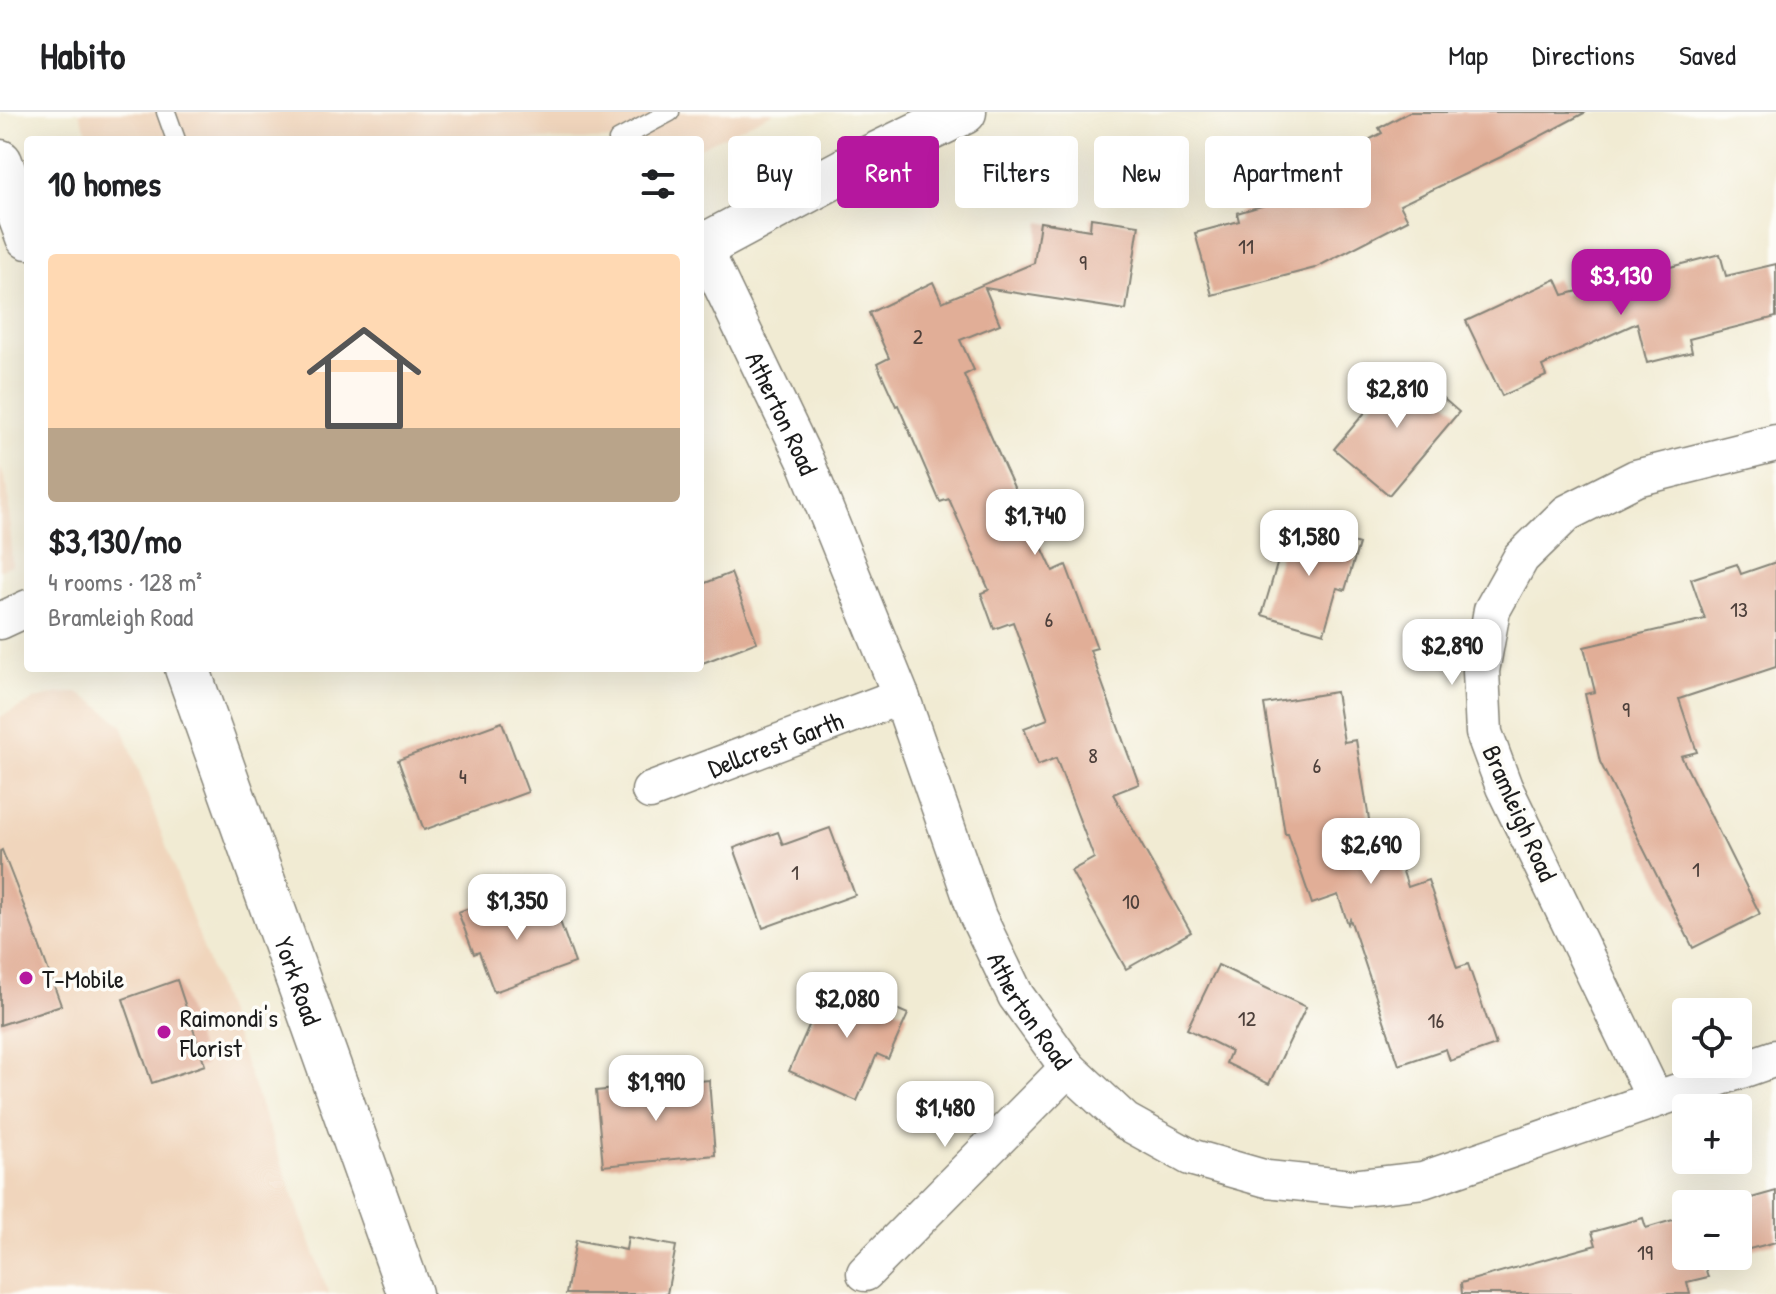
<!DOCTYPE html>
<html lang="en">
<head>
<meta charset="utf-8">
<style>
	:root { --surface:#fff; --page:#f2f2f2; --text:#202124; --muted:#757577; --line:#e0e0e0; --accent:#b5179e }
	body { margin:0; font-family:"Patrick Hand",sans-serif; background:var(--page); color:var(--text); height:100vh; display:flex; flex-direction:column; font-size:30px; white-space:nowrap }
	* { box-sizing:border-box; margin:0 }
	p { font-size:26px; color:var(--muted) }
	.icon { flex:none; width:44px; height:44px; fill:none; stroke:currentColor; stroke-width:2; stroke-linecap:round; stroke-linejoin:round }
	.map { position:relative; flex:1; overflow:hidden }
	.side { position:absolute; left:24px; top:24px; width:680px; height:536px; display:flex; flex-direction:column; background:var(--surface); border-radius:8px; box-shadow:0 8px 32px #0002 }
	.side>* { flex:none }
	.guide { position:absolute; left:728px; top:24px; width:760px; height:72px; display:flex; gap:16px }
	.controls { position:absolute; left:1672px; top:886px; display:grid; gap:16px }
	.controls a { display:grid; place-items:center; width:80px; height:80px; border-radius:8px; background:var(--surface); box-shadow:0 8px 32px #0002; font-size:40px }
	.price { position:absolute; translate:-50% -68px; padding:0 18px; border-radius:16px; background:#fff; color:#222; font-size:26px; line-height:52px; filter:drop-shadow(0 2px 4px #0008) }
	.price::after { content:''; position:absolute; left:50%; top:48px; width:24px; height:18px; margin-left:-12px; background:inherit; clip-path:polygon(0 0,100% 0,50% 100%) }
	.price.active { background:var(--accent); color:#fff }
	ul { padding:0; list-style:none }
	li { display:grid; align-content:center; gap:16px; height:424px; padding:0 24px }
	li+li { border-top:2px solid var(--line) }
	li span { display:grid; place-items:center; height:248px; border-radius:8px; color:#555 }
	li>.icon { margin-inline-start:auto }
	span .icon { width:144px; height:144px; fill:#fffc; stroke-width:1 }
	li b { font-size:34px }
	h2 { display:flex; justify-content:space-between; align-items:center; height:96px; padding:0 24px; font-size:34px }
	.pill { padding:0 28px; border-radius:8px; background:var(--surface); box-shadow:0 8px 32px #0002; font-size:28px; line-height:72px }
	.pill.active { background:var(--accent); color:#fff }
	header { display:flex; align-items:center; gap:48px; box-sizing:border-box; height:112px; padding:0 40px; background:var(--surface); border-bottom:2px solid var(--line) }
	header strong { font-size:38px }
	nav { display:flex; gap:44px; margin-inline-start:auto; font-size:28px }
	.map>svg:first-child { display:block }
</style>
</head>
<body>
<header>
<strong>Habito</strong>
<nav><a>Map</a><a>Directions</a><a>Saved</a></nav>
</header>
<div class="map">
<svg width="1776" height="1182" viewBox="0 0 1776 1182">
	<rect width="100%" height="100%" fill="#fdfcf7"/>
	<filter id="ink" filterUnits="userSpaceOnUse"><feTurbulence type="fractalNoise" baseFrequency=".0125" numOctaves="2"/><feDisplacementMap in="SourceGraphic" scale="16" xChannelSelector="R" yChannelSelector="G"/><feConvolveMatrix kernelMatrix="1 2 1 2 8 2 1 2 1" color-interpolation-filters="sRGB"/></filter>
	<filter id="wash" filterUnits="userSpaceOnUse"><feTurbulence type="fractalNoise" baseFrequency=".006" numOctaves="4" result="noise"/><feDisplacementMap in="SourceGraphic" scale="32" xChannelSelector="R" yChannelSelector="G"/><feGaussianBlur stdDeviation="1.8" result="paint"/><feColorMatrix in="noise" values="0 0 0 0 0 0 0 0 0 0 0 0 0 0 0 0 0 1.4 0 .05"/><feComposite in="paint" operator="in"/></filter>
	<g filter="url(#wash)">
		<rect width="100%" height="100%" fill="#f1ebd3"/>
		<g fill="#f0d5bc">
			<path d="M79 0H774L700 36V28H90Z"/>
			<path d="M0 354 8 378 12 453 0 458Z"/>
			<path d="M59 581H77L94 590 122 613 329 1182H0V605L36 587Z"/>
		</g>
		<g id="blocks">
			<g fill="#e1ae97">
				<path d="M1409 0H1586L1501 45 1400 93 1408 108 1315 156 1212 183 1195 121 1239 109 1237 101 1346 70 1334 46 1382 21 1379 16Z"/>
				<path d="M1091 106 1139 113 1126 198 985 176 1000 212 960 228 974 258 964 263 1005 356 1053 459 1066 453 1097 536 1090 538 1139 672 1113 682 1191 820 1126 857 1071 759 1094 746 1056 646 1038 653 1024 616 1048 607 1013 510 994 517 981 481 989 478 949 387 940 390 898 293 896 294 877 252 889 246 869 201 933 170 942 190 1034 151 1040 110 1090 118Z"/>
				<path d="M1720 142 1726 164 1776 152V205L1689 227 1692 240 1647 251 1637 211 1542 254 1546 264 1502 284 1466 209 1556 167 1563 183Z"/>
				<path d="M1405 253 1459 300 1389 383 1334 337Z"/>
				<path d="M1289 412 1359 432 1345 478 1337 476 1324 521 1262 503Z"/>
				<path d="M1776 450V555L1679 587 1697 640 1681 644 1760 802 1693 836 1600 650 1585 582 1595 580 1584 535 1705 507 1691 467 1737 452 1741 462Z"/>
				<path d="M731 461 757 530 700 552V473Z"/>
				<path d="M1336 580 1344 630 1356 628 1373 732 1392 726 1408 775 1428 768 1457 856 1468 852 1496 933 1450 949 1446 937 1399 953 1350 807 1348 812 1338 783 1312 792 1288 722H1285L1264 592Z"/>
				<path d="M502 610 528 680 424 718 398 648Z"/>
				<path d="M830 716 855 783 763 816 734 736 778 720 783 733Z"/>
				<path d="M2 738 37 827 61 893 0 913V739Z"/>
				<path d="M494 787 501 805 552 787 575 851 494 880 479 840 474 842 458 800Z"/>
				<path d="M1218 853 1306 895 1269 972 1226 951 1231 939 1187 917Z"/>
				<path d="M177 868 205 953 152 971 123 887Z"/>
				<path d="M829 868 908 902 888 947 877 942 857 989 789 959Z"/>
				<path d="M709 968 715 1043 603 1054 596 979Z"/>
				<path d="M1776 1079V1130L1738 1140V1092H1730Z"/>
				<path d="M1686 1104V1144H1723L1703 1149 1708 1165 1687 1170 1690 1182H1462L1461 1171 1596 1133 1592 1120 1643 1106 1646 1116Z"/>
				<path d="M628 1125 676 1134 667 1182H566L576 1128 626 1138Z"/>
			</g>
		</g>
	</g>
	<g filter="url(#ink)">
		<use href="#blocks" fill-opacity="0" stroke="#868478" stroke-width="2"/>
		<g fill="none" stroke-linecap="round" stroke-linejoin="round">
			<g stroke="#868478" stroke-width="21">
				<g id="lane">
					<path d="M166 0 176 28"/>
					<path d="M618 28 670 0"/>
				</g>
			</g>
			<g stroke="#868478" stroke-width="39">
				<g id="street">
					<path id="s1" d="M703 135 806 350 901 584 978 805 1016 884 1068 956 1125 1009 1190 1045 1267 1067 1352 1076 1423 1068 1776 946"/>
					<path d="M0 509 28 496"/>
					<path id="s2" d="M650 679 901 584"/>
					<path d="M1655 987 1504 675 1484 621 1481 559 1492 498 1521 446 1567 401 1636 366 1776 331"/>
					<path d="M865 1161 1068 956"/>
				</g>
			</g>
			<g stroke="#868478" stroke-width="47">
				<path id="secondary" d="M700 136 855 53 964 0"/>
			</g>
			<g stroke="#868478" stroke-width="47">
				<g id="primary">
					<path d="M0 50 28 125"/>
					<path id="s3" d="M187 556 410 1182"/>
				</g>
			</g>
			<use href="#lane" stroke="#fff" stroke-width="18"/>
			<use href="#street" stroke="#fff" stroke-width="36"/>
			<use href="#secondary" stroke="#fff" stroke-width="44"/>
			<use href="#primary" stroke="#fff" stroke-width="44"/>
		</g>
	</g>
	<g fill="#b5179e" stroke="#fdfcf7" stroke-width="3">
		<circle cx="26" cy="866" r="8"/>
		<circle cx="164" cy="920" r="8"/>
	</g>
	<g text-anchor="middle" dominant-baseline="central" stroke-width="7" stroke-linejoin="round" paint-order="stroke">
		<g font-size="22" fill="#4d403b">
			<text x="1246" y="134">11</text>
			<text x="1083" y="150">9</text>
			<text x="918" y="224">2</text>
			<text x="1739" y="497">13</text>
			<text x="1049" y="507">6</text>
			<text x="1626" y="597">9</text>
			<text x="1093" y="643">8</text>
			<text x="1317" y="653">6</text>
			<text x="463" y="664">4</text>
			<text x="1696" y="757">1</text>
			<text x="795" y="760">1</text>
			<text x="1131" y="789">10</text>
			<text x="1247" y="906">12</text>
			<text x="1436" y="908">16</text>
			<text x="1645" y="1140">19</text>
		</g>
		<g font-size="26" fill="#1c1c1c" stroke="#fdfcf7">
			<text stroke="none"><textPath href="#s1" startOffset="184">Atherton Road</textPath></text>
			<text stroke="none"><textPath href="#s2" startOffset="134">Dellcrest Garth</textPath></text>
			<text transform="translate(1520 701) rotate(66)">Bramleigh Road</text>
			<text stroke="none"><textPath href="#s3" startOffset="332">York Road</textPath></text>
			<text stroke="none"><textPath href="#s1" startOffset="832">Atherton Road</textPath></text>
		</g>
		<g font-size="26" fill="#1c1c1c" stroke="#fdfcf7" text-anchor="start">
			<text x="42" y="866">T-Mobile</text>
			<text x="180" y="905">Raimondi's<tspan x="180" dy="30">Florist</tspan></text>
		</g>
	</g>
</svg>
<div class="controls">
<a><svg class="icon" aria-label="locate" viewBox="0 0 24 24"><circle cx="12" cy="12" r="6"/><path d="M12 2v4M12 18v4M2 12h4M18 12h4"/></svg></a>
<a>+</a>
<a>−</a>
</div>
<b class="price active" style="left:1621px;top:205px">$3,130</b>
<b class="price" style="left:1397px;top:318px">$2,810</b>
<b class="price" style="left:1035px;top:445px">$1,740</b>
<b class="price" style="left:1309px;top:466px">$1,580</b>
<b class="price" style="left:1452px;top:575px">$2,890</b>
<b class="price" style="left:1371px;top:774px">$2,690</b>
<b class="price" style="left:517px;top:830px">$1,350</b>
<b class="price" style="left:847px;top:928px">$2,080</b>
<b class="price" style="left:656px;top:1011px">$1,990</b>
<b class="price" style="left:945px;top:1037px">$1,480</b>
<div class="guide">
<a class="pill">Buy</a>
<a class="pill active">Rent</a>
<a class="pill">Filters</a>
<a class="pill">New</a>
<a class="pill">Apartment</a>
</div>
<section class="side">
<h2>10 homes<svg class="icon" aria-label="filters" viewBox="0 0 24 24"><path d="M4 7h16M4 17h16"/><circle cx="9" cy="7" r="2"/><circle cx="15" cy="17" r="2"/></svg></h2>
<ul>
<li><span style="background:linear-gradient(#ffd9b3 70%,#b9a48a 0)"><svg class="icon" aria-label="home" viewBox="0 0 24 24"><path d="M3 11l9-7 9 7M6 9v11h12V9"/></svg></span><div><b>$3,130/mo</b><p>4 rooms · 128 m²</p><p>Bramleigh Road</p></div></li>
</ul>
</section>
</div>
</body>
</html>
